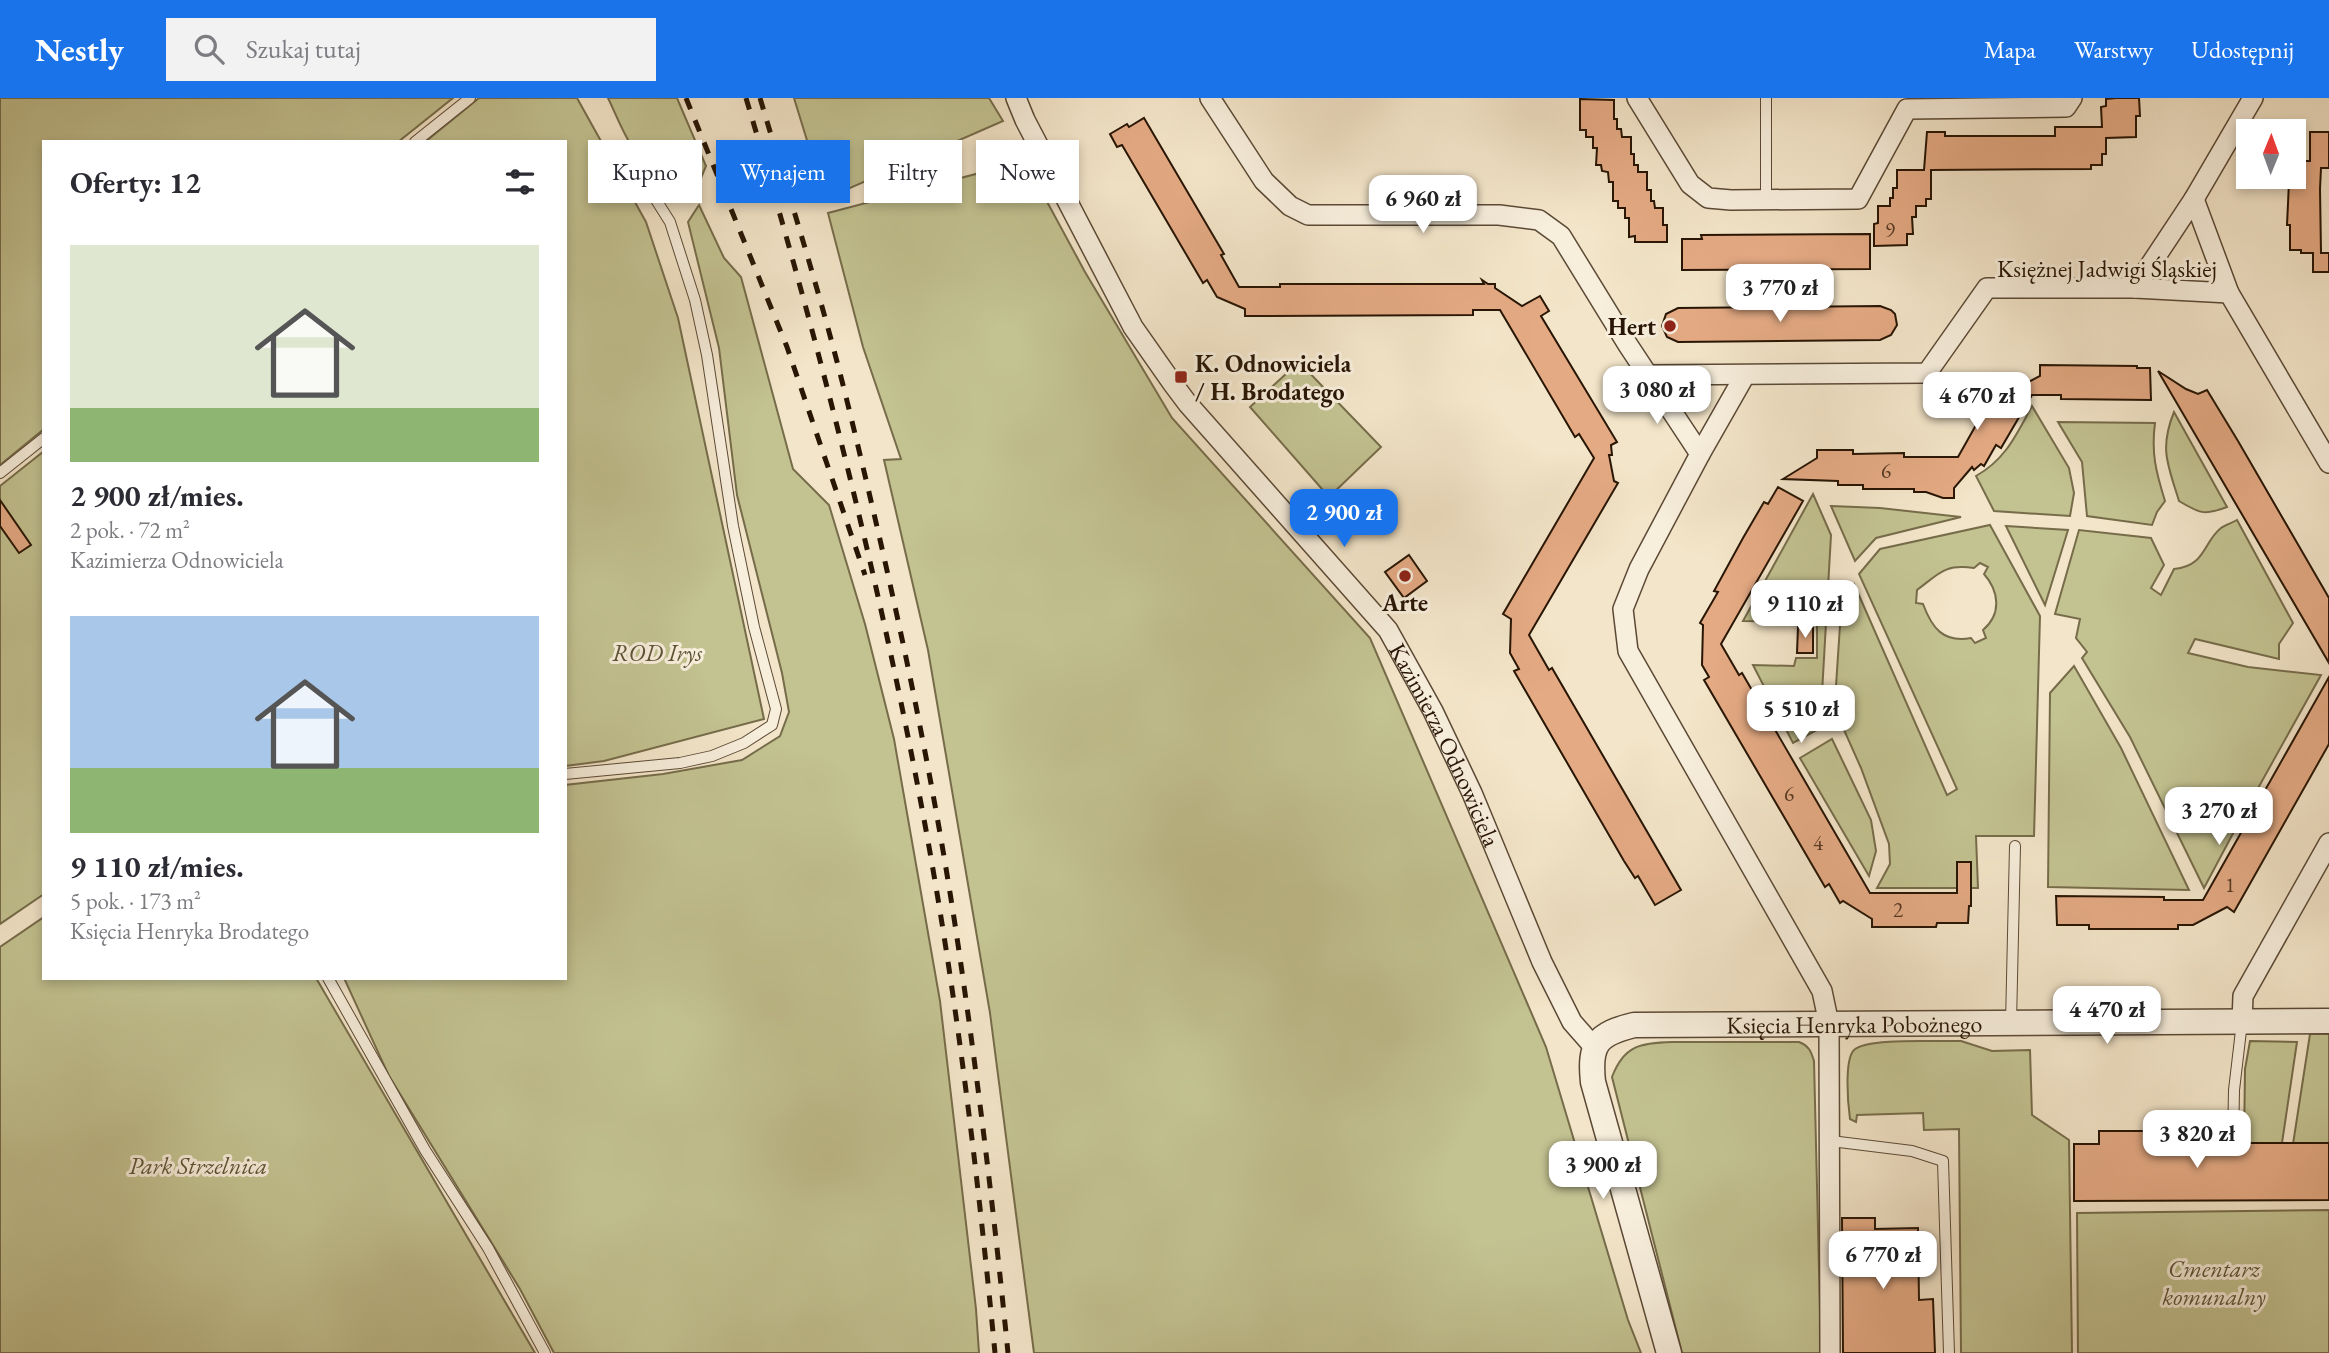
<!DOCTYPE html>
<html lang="pl">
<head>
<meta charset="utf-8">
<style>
	:root { --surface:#fff; --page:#f2f2f3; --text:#2b2b33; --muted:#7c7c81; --accent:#1a73e8 }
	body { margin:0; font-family:"EB Garamond",serif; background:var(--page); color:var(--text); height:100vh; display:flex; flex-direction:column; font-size:26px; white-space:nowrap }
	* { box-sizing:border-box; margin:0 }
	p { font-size:23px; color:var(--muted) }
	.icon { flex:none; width:38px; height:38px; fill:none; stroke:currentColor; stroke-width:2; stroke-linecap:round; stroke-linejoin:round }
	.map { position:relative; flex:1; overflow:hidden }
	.details { position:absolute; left:42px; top:42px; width:525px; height:840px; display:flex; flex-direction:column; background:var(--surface); border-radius:0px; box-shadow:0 4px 10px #0003 }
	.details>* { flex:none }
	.banner { position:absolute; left:588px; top:42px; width:665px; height:63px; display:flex; gap:14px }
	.needle { width:46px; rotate:1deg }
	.tools { position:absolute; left:2236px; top:21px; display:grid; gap:14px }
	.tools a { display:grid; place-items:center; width:70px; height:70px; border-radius:0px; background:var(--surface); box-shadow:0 4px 10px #0003; font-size:35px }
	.price { position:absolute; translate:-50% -60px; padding:0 16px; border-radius:14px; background:#fff; color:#222; font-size:23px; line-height:46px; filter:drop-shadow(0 2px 4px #0008) }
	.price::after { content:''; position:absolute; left:50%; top:42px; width:21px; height:16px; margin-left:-10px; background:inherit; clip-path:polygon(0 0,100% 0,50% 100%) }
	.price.current { background:var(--accent); color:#fff }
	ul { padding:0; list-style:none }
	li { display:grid; align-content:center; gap:14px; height:371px; padding:0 28px }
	li span { display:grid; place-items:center; height:217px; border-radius:0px; color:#555 }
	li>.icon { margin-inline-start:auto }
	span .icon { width:126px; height:126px; fill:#fffc; stroke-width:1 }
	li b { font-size:30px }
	h2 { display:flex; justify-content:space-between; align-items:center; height:84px; padding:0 28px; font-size:30px }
	.chip { padding:0 24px; border-radius:0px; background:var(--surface); box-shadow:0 4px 10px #0003; font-size:24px; line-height:63px }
	.chip.current { background:var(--accent); color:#fff }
	header { display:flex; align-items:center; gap:42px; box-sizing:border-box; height:98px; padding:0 35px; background:var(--accent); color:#fff }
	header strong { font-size:33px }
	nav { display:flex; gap:38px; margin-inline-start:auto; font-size:24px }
	.search { width:490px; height:63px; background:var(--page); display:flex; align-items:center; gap:18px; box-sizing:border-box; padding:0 24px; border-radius:0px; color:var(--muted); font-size:26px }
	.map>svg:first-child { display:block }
</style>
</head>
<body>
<header>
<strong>Nestly</strong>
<div class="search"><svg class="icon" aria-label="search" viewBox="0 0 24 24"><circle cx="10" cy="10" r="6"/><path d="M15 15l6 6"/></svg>Szukaj tutaj</div>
<nav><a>Mapa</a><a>Warstwy</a><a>Udostępnij</a></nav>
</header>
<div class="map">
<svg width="2329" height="1255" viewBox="0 0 2329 1255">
	<rect width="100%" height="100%" fill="#f3e5c9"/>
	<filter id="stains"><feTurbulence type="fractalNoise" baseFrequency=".00286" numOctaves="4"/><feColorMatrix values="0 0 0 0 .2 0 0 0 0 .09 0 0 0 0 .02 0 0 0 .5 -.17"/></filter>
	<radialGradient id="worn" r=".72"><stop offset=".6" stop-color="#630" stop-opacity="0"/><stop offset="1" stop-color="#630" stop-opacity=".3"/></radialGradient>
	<g fill="#c3c291" stroke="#766c4a" stroke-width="2" fill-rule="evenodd">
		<path d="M0 0H453L398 44H44V331L0 367Z"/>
		<path d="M479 0H577L646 124 678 220 764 621 604 663 565 668V44H425Z"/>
		<path d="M608 0H677L706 68 701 80C680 75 651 72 636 54 626 43 615 14 608 0Z"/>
		<path d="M794 0H989L1003 23 825 101Z"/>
		<path d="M1025 63 1085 174 1172 320 1370 540 1546 949 1628 1222 1641 1255H1034L990 915 928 552 884 362 901 361 863 249 828 115Z"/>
		<path d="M699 107 724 160 741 179 793 371 829 407 865 526 894 641 940 903 976 1211 979 1255H554L520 1191 389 978 344 880H565V687L663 676 742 662 780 638 789 614 782 575 737 397 719 250 688 124Z"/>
		<path d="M1299 264 1381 349 1329 399 1250 309Z"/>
		<path d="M2032 308 2069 370 2074 395 2070 418 1994 413 1976 378C2006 361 2016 337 2032 308Z"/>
		<path d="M2174 314 2227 409C2204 418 2199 415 2179 403 2168 367 2159 351 2174 314Z"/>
		<path d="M2058 324 2155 325C2151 355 2156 374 2165 403L2157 414 2152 427 2087 418 2082 364Z"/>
		<path d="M44 353V796L0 826V388Z"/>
		<path d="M1813 396 1831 437 1821 613 1826 627 1793 645 1753 567 1794 568 1796 560H1817V524L1743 523Z"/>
		<path d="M1831 408 1880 410 1961 419 1876 440 1855 463Z"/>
		<path d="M2237 422 2293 525 2279 546V561L2195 541 2188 555 2248 569 2321 577 2252 701 2244 698 2232 721 2238 726 2204 790 2130 639 2082 560 2087 554 2076 540 2080 521 2055 516 2079 432 2151 440 2164 467 2151 490 2161 497 2174 471C2206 468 2203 444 2221 430 2225 427 2232 425 2237 422Z"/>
		<path d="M1990 427 2040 518 2034 738H1976L1978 790H1877L1890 766 1889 746 1861 670 1844 632 1835 603 1842 497 1854 486 1947 697 1957 691 1859 476 1880 451ZM1980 465 1988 469 1984 476C1999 493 2002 516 1983 532L1986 540 1975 545 1971 540C1943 545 1932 530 1923 506L1916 505 1917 492C1940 475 1944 466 1974 470Z"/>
		<path d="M2006 428 2068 432 2045 507Z"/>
		<path d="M2074 568 2121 650 2189 792 2048 789 2050 595Z"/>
		<path d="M1832 641 1871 722 1876 753 1869 778 1800 660Z"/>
		<path d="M44 819V880H316L535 1255H0V849Z"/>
		<path d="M2310 936H2329V1045L2293 1046Z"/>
		<path d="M1961 943 1992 953 2030 952 2032 1017 2069 1042 2072 1255H1961L1959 1031 1924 1032 1923 1015 1857 1017 1856 1024 1850 1021C1848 1007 1844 962 1854 952 1867 939 1941 944 1961 943Z"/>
		<path d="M2250 943 2297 944 2282 1045H2244L2245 971Z"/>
		<path d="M1672 944H1799C1809 948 1811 953 1814 963L1821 1255H1682L1612 979C1624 947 1641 945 1672 944Z"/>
		<path d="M2329 1112V1255H2078L2077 1115Z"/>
	</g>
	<g fill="#e4aa84" stroke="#281504" stroke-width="2">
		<path d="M2116 0H2139L2140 18H2136V39L2106 40V56H2102V67H2091V71L1931 72V101H1926V108H1916V119H1912L1913 136H1907V147L1874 148V126L1878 125V108H1890V100H1893V90H1897V72H1924L1927 34H1945V38H2055V29H2102L2101 9 2106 8V1Z"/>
		<path d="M1580 1 1614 2V21H1617V31H1621L1622 39H1631V56H1634V67H1638V74H1647V92H1651V103H1654L1655 110H1663V127H1667V144H1635V138L1629 139V120H1625V110H1618V103H1613V84H1609L1608 74 1602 73 1601 67H1596L1597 50H1593V39H1586V32H1580Z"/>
		<path d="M1144 20 1224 156 1221 157 1239 189H1280V186H1484L1482 182 1488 186H1495V190L1522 208 1540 198 1549 213 1541 218 1617 344 1611 347 1612 357H1609L1614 383 1618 385 1529 537 1549 572 1552 570 1681 792 1655 807 1638 778 1635 780 1624 763 1514 573 1519 571 1510 555 1511 521 1503 516 1594 360 1579 336 1575 339 1500 212H1473V217L1245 218V211L1217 199 1207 182 1203 185 1122 47 1117 49 1110 36 1127 26 1129 29Z"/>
		<path d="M2310 34H2329V70H2321L2320 91 2321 155H2329V174H2313V155H2301V152H2290V127H2287L2289 84 2290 79H2294V74H2301V63H2310Z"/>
		<path d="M1870 136V171L1682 172V141H1702L1701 137Z"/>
		<path d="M1880 208 1891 212 1895 216 1897 227 1891 237 1880 242 1678 244 1667 239 1662 228 1666 216 1678 210Z"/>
		<path d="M2040 267 2137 268V270H2150L2151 302 2061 301V297H2032L2001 350 1996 347 1984 368 1981 366 1974 372 1972 369 1954 390V400H1943L1926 394H1914V391H1863V387H1838V383L1783 381 1817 360V352H1853V356L1904 355V359H1958L2002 281 2017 290 2040 278Z"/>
		<path d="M2158 273 2186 291 2198 296 2207 292 2238 343 2329 500V565Z"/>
		<path d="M1778 389 1803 403 1721 546 1739 577 1742 575 1870 795H1957V764H1971V808H1969L1968 825H1937L1936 829H1872V821L1843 803 1840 805 1829 786 1825 789 1704 582 1709 579 1702 567 1703 527 1700 525 1718 494 1714 493 1743 440 1764 404 1768 406Z"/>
		<path d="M0 402 31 447 19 455 0 428Z"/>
		<path d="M1409 457 1427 483 1404 500 1385 474Z"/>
		<path d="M1798 529 1813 530V555H1797Z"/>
		<path d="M2329 579V646L2234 814 2227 809 2193 827H2178V831H2089V827H2057L2056 798 2164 799V802H2203Z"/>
		<path d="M2099 1033H2186V1046H2226L2227 1050 2232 1053 2237 1052 2240 1045H2329V1102L2074 1103V1046H2099Z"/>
		<path d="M1842 1120H1875V1131L1918 1130 1919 1202 1933 1201 1935 1255H1843Z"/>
	</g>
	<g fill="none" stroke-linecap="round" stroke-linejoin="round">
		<g stroke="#5b4935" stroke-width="12">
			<g id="service">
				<path d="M415 44 470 0"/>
				<path d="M1766 102V0"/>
				<path d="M0 375 44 340"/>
				<path d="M565 676 680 665 712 658 744 645 772 627 776 611 754 529 733 428 707 257 695 202 670 124 631 62"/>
				<path d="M328 880 425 1052 488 1150 545 1255"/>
				<path d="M2011 925 2015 748"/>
				<path d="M1831 1043 1912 1053 1943 1063 1949 1255"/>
				<path d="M2233 1046 2234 992 2242 924"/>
			</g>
		</g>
		<g stroke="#5b4935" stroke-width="22">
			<g id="minor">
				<path id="s1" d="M1016 0 1025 22 1133 229 1173 286 1188 306 1388 532 1433 613 1472 695 1542 864 1572 924 1594 949"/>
				<path d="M1210 0 1264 83 1290 108 1308 117H1499L1539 122 1561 138 1628 247 1700 356"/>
				<path d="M1637 0 1690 86 1708 100 1731 102 1858 101 1907 11 2066 9 2072 0"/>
				<path d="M2194 101 2253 0"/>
				<path d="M2135 190 2194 101 2229 195 2329 365"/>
				<path d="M1648 277 1927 275 1987 190H2135L2229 195"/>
				<path d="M1745 277 1700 356 1639 471 1623 511 1628 553 1822 893 1829 926 1830 1255"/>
				<path d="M2242 924 2243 898 2329 745"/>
			</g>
		</g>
		<g stroke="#5b4935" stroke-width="27">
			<g id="tertiary">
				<path id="s2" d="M1669 1255 1593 984C1589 946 1597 936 1634 927L2329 923"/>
			</g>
		</g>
		<use href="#service" stroke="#f7eedc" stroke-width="10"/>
		<use href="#minor" stroke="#f7eedc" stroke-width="19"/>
		<use href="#tertiary" stroke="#f7eedc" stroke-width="24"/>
		<g stroke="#281504" stroke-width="5" stroke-dasharray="12 12" stroke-linecap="butt">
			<path d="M686 0 787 249 865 477"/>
			<path d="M746 0C815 231 875 463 920 700 955 883 977 1069 995 1255"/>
			<path d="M760 0C790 101 822 201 847 303 890 478 929 655 956 833 977 973 994 1114 1008 1255"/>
		</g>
	</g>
	<g fill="#8f2418" stroke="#f7eedc" stroke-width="2.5">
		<circle cx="1670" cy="228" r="7"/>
		<rect x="1174" y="272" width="14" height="14" rx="3.5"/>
		<circle cx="1405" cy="478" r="7"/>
	</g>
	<g text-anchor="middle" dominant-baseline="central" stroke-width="6" stroke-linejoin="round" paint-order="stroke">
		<g font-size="21" fill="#573a24">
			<text x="1890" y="131">9</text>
			<text x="1886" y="372">6</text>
			<text x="1789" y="695">6</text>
			<text x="1818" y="744">4</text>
			<text x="2230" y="786">1</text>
			<text x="1898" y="811">2</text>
		</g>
		<g font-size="24" fill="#281504" stroke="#f7eedc">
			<text x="2107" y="170">Księżnej Jadwigi Śląskiej</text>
			<text stroke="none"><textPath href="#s1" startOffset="782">Kazimierza Odnowiciela</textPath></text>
			<text stroke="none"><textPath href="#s2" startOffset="583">Księcia Henryka Pobożnego</textPath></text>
		</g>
		<g font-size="24" font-weight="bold" fill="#281504" stroke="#f7eedc" text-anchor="end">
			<text x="1656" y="228">Hert</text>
			<text x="1195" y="265" text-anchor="start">K. Odnowiciela<tspan x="1195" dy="28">/ H. Brodatego</tspan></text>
			<text x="1405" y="504" text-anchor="middle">Arte</text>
		</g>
		<g font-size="24" font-style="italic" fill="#5e5235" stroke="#f7eedc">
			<text x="657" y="554">ROD Irys</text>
			<text x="198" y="1067">Park Strzelnica</text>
			<text x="2214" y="1170">Cmentarz<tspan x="2214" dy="28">komunalny</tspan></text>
		</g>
	</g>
	<rect width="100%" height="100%" filter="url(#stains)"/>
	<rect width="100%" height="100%" fill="url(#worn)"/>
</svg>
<div class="tools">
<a><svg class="needle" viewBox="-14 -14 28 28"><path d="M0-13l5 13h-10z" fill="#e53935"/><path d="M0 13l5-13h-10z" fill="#7c7c81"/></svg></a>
</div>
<b class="price" style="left:1423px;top:137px">6 960 zł</b>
<b class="price" style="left:1780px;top:226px">3 770 zł</b>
<b class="price" style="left:1657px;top:328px">3 080 zł</b>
<b class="price" style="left:1977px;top:334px">4 670 zł</b>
<b class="price current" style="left:1344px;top:451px">2 900 zł</b>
<b class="price" style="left:1805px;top:542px">9 110 zł</b>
<b class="price" style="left:1801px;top:647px">5 510 zł</b>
<b class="price" style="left:2219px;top:749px">3 270 zł</b>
<b class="price" style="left:2107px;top:948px">4 470 zł</b>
<b class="price" style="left:2197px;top:1072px">3 820 zł</b>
<b class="price" style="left:1603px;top:1103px">3 900 zł</b>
<b class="price" style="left:1883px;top:1193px">6 770 zł</b>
<div class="banner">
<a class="chip">Kupno</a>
<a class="chip current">Wynajem</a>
<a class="chip">Filtry</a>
<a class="chip">Nowe</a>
</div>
<section class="details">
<h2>Oferty: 12<svg class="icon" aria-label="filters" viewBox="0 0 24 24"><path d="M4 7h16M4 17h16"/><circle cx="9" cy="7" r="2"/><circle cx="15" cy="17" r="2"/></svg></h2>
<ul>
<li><span style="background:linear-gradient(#dfe7d0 75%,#8fb573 0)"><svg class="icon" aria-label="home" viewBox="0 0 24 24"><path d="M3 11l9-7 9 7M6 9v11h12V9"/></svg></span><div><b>2 900 zł/mies.</b><p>2 pok. · 72 m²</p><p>Kazimierza Odnowiciela</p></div></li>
<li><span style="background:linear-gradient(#a9c7e8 70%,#8fb573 0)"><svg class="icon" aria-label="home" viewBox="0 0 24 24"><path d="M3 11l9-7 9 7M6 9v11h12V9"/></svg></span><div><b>9 110 zł/mies.</b><p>5 pok. · 173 m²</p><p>Księcia Henryka Brodatego</p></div></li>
</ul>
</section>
</div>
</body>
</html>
